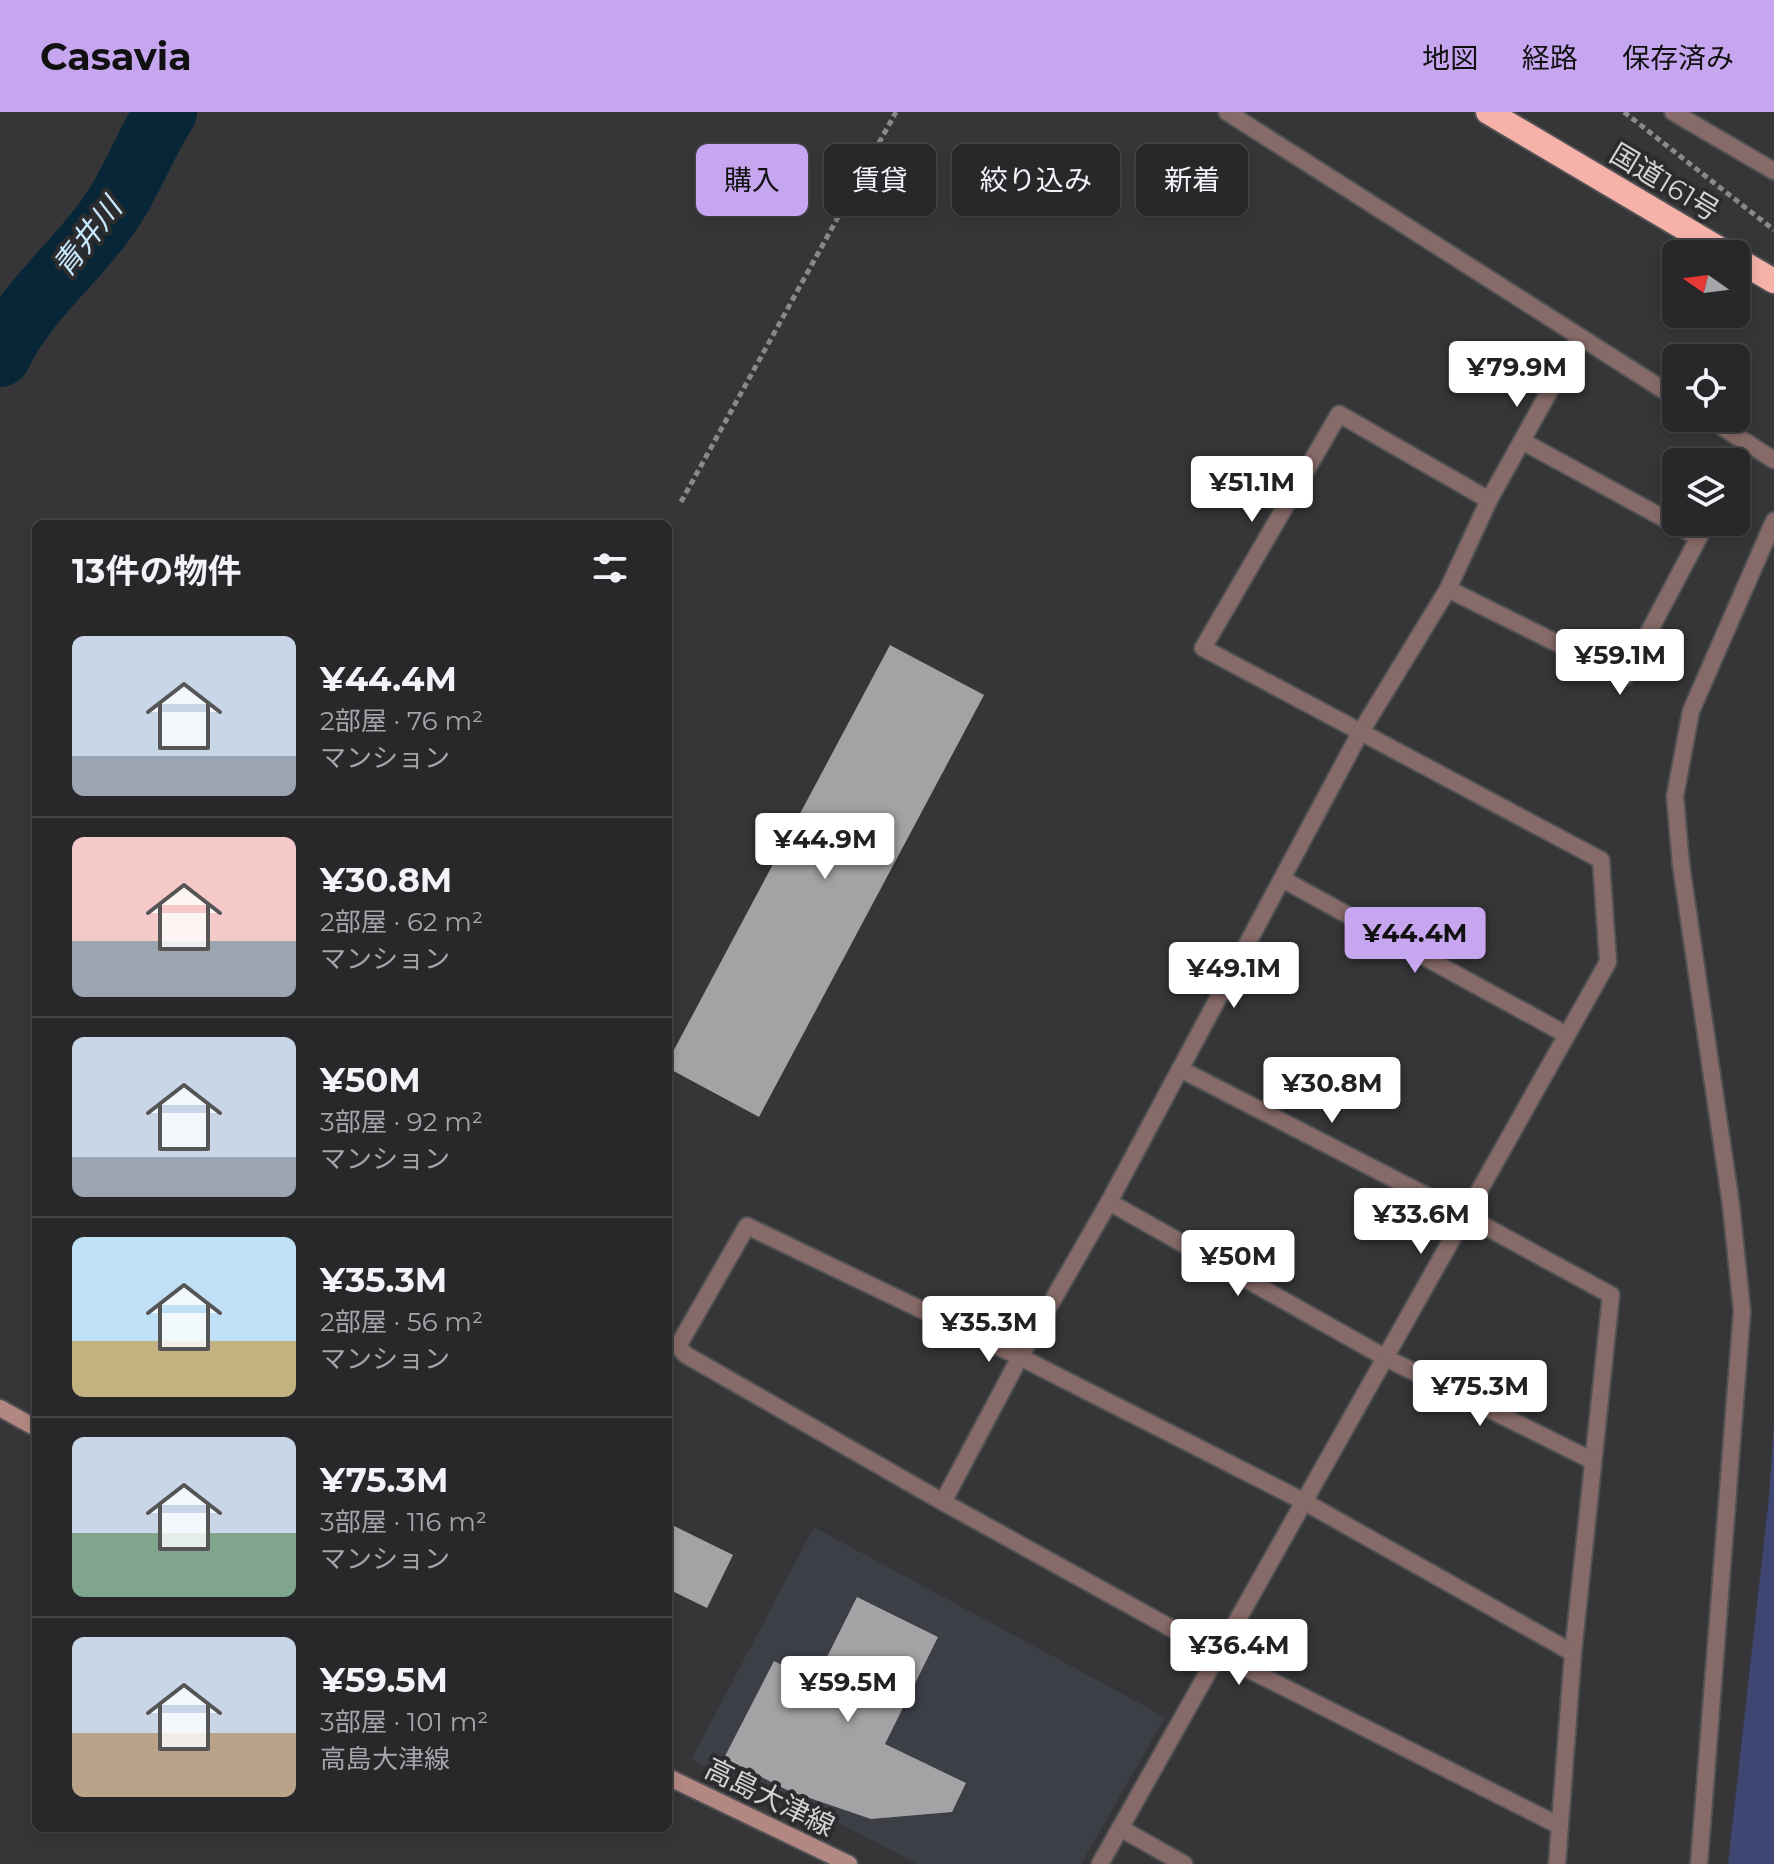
<!DOCTYPE html>
<html lang="ja">
<head>
<meta charset="utf-8">
<style>
	:root { --surface:#28282b; --page:#303033; --text:#f1f3f6; --muted:#a5a6a9; --line:#444447; --accent:#c7a6f0 }
	body { margin:0; font-family:Montserrat,"Noto Sans JP",sans-serif; background:var(--page); color:var(--text); height:100vh; display:flex; flex-direction:column; font-size:30px; white-space:nowrap }
	* { box-sizing:border-box; margin:0 }
	p { font-size:26px; color:var(--muted) }
	.icon { flex:none; width:44px; height:44px; fill:none; stroke:currentColor; stroke-width:2; stroke-linecap:round; stroke-linejoin:round }
	.map { position:relative; flex:1; overflow:hidden }
	.side { position:absolute; left:32px; top:408px; width:640px; height:1312px; display:flex; flex-direction:column; background:var(--surface); border-radius:12px; box-shadow:0 4px 12px #0003,0 0 0 2px var(--line) }
	.side>* { flex:none }
	.hud { position:absolute; left:696px; top:32px; width:760px; height:72px; display:flex; gap:16px }
	.needle { width:52px; rotate:284deg }
	.tools { position:absolute; left:1662px; top:128px; display:grid; gap:16px }
	.tools a { display:grid; place-items:center; width:88px; height:88px; border-radius:12px; background:var(--surface); box-shadow:0 4px 12px #0003,0 0 0 2px var(--line); font-size:40px }
	.price { position:absolute; translate:-50% -68px; padding:0 18px; border-radius:8px; background:#fff; color:#222; font-size:26px; line-height:52px; filter:drop-shadow(0 2px 4px #0008) }
	.price::after { content:''; position:absolute; left:50%; top:48px; width:24px; height:18px; margin-left:-12px; background:inherit; clip-path:polygon(0 0,100% 0,50% 100%) }
	.price.current { background:var(--accent); color:#111 }
	ul { padding:0; list-style:none }
	li { display:flex; align-items:center; gap:24px; height:200px; padding:0 40px }
	li+li { border-top:2px solid var(--line) }
	li span { display:grid; place-items:center; flex:none; width:224px; height:160px; border-radius:12px; color:#555 }
	li>.icon { margin-inline-start:auto }
	span .icon { width:96px; height:96px; fill:#fffc; stroke-width:1 }
	li b { font-size:34px }
	h2 { display:flex; justify-content:space-between; align-items:center; height:96px; padding:0 40px; font-size:34px }
	.chip { padding:0 28px; border-radius:12px; background:var(--surface); box-shadow:0 4px 12px #0003,0 0 0 2px var(--line); font-size:28px; line-height:72px }
	.chip.current { background:var(--accent); color:#111 }
	header { display:flex; align-items:center; gap:48px; box-sizing:border-box; height:112px; padding:0 40px; background:var(--accent); color:#111 }
	header strong { font-size:38px }
	nav { display:flex; gap:44px; margin-inline-start:auto; font-size:28px }
	.map>svg:first-child { display:block }
</style>
</head>
<body>
<header>
<strong>Casavia</strong>
<nav><a>地図</a><a>経路</a><a>保存済み</a></nav>
</header>
<div class="map">
<svg width="1774" height="1752" viewBox="0 0 1774 1752">
	<rect width="100%" height="100%" fill="#363639"/>
	<path fill="#3d3f47" d="M814 1415 1165 1605 1081 1752H918L833 1708 691 1648Z"/>
	<path fill="#3f4671" d="M1774 1311V1752H1728L1769 1385Z"/>
	<g fill="none" stroke-linecap="round" stroke-linejoin="round">
		<path stroke="#072738" stroke-width="62" d="M0 244C25 190 75 152 109 103 132 71 144 33 166 0"/>
	</g>
	<g fill="#a5a2a5">
		<path d="M890 533 984 583 759 1005 668 956V949Z"/>
		<path d="M668 1411 733 1443 707 1496 668 1477Z"/>
		<path d="M857 1485 938 1525 885 1632 966 1671 952 1700 871 1707 789 1679 724 1646 774 1549 815 1569Z"/>
	</g>
	<g fill="none" stroke-linecap="round" stroke-linejoin="round">
		<g stroke="#525255" stroke-width="20">
			<g id="street">
				<path d="M1227 0 1676 286"/>
				<path d="M1673 0 1774 59"/>
				<path d="M1708 306 1774 348"/>
				<path d="M1522 329 1698 425"/>
				<path d="M1736 354 1748 331"/>
				<path d="M1448 477 1625 565 1707 410"/>
				<path d="M1282 767 1567 923"/>
				<path d="M1180 957 1466 1104 1611 1183 1573 1541 1557 1752"/>
				<path d="M1109 1090 1386 1246 1593 1349"/>
				<path d="M943 1390 1020 1245 1109 1090 1360 621 1448 477 1489 388 1579 226"/>
				<path d="M1560 1714 1218 1542 943 1390 686 1243 678 1234 747 1114 1020 1245 1303 1389 1573 1541"/>
				<path d="M1120 1716 1184 1752"/>
				<path d="M1100 1752 1608 850 1601 748 1203 536 1339 302 1489 388"/>
				<path d="M1699 1752 1742 1199 1731 1093 1681 753 1675 684 1691 599 1774 409"/>
			</g>
		</g>
		<g stroke="#525255" stroke-width="20">
			<g id="secondary">
				<path d="M0 1296 36 1316"/>
				<path d="M668 1665 849 1752"/>
			</g>
		</g>
		<g stroke="#525255" stroke-width="28">
			<g id="highway">
				<path d="M1488 0 1728 142"/>
				<path d="M1736 147 1774 169"/>
			</g>
		</g>
		<g stroke="#89898b" stroke-width="5" stroke-dasharray="6 4" stroke-linecap="butt">
			<path d="M1624 0 1774 118"/>
			<path d="M681 390 896 0"/>
		</g>
		<use href="#street" stroke="#876b68" stroke-width="16"/>
		<use href="#secondary" stroke="#b48882" stroke-width="16"/>
		<use href="#highway" stroke="#f6b2a9" stroke-width="24"/>
	</g>
	<g text-anchor="middle" dominant-baseline="central" stroke-width="8" stroke-linejoin="round" paint-order="stroke">
		<g font-size="28" fill="#d3d4d5" stroke="#2c2c2f">
			<text transform="translate(1665 70) rotate(31)">国道161号</text>
			<text transform="translate(770 1685) rotate(26)">高島大津線</text>
		</g>
		<g font-size="30" font-style="italic" fill="#c8e9fd" stroke="#2c2c2f">
			<text transform="translate(87 125) rotate(-52)">青井川</text>
		</g>
	</g>
</svg>
<div class="tools">
<a><svg class="needle" viewBox="-14 -14 28 28"><path d="M0-13l5 13h-10z" fill="#e53935"/><path d="M0 13l5-13h-10z" fill="#a5a6a9"/></svg></a>
<a><svg class="icon" aria-label="locate" viewBox="0 0 24 24"><circle cx="12" cy="12" r="6"/><path d="M12 2v4M12 18v4M2 12h4M18 12h4"/></svg></a>
<a><svg class="icon" aria-label="layers" viewBox="0 0 24 24"><path d="M12 4l9 5-9 5-9-5zM3 14l9 5 9-5"/></svg></a>
</div>
<b class="price" style="left:1517px;top:297px">¥79.9M</b>
<b class="price" style="left:1252px;top:412px">¥51.1M</b>
<b class="price" style="left:1620px;top:585px">¥59.1M</b>
<b class="price" style="left:825px;top:769px">¥44.9M</b>
<b class="price current" style="left:1415px;top:863px">¥44.4M</b>
<b class="price" style="left:1234px;top:898px">¥49.1M</b>
<b class="price" style="left:1332px;top:1013px">¥30.8M</b>
<b class="price" style="left:1421px;top:1144px">¥33.6M</b>
<b class="price" style="left:1238px;top:1186px">¥50M</b>
<b class="price" style="left:989px;top:1252px">¥35.3M</b>
<b class="price" style="left:1480px;top:1316px">¥75.3M</b>
<b class="price" style="left:1239px;top:1575px">¥36.4M</b>
<b class="price" style="left:848px;top:1612px">¥59.5M</b>
<div class="hud">
<a class="chip current">購入</a>
<a class="chip">賃貸</a>
<a class="chip">絞り込み</a>
<a class="chip">新着</a>
</div>
<section class="side">
<h2>13件の物件<svg class="icon" aria-label="filters" viewBox="0 0 24 24"><path d="M4 7h16M4 17h16"/><circle cx="9" cy="7" r="2"/><circle cx="15" cy="17" r="2"/></svg></h2>
<ul>
<li><span style="background:linear-gradient(#c9d6e8 75%,#9aa5b1 0)"><svg class="icon" aria-label="home" viewBox="0 0 24 24"><path d="M3 11l9-7 9 7M6 9v11h12V9"/></svg></span><div><b>¥44.4M</b><p>2部屋 · 76 m²</p><p>マンション</p></div></li>
<li><span style="background:linear-gradient(#f6c9c9 65%,#9aa5b1 0)"><svg class="icon" aria-label="home" viewBox="0 0 24 24"><path d="M3 11l9-7 9 7M6 9v11h12V9"/></svg></span><div><b>¥30.8M</b><p>2部屋 · 62 m²</p><p>マンション</p></div></li>
<li><span style="background:linear-gradient(#c9d6e8 75%,#9aa5b1 0)"><svg class="icon" aria-label="home" viewBox="0 0 24 24"><path d="M3 11l9-7 9 7M6 9v11h12V9"/></svg></span><div><b>¥50M</b><p>3部屋 · 92 m²</p><p>マンション</p></div></li>
<li><span style="background:linear-gradient(#bfe0f5 65%,#c2b280 0)"><svg class="icon" aria-label="home" viewBox="0 0 24 24"><path d="M3 11l9-7 9 7M6 9v11h12V9"/></svg></span><div><b>¥35.3M</b><p>2部屋 · 56 m²</p><p>マンション</p></div></li>
<li><span style="background:linear-gradient(#c9d6e8 60%,#7fa58c 0)"><svg class="icon" aria-label="home" viewBox="0 0 24 24"><path d="M3 11l9-7 9 7M6 9v11h12V9"/></svg></span><div><b>¥75.3M</b><p>3部屋 · 116 m²</p><p>マンション</p></div></li>
<li><span style="background:linear-gradient(#c9d6e8 60%,#b9a48a 0)"><svg class="icon" aria-label="home" viewBox="0 0 24 24"><path d="M3 11l9-7 9 7M6 9v11h12V9"/></svg></span><div><b>¥59.5M</b><p>3部屋 · 101 m²</p><p>高島大津線</p></div></li>
</ul>
</section>
</div>
</body>
</html>
